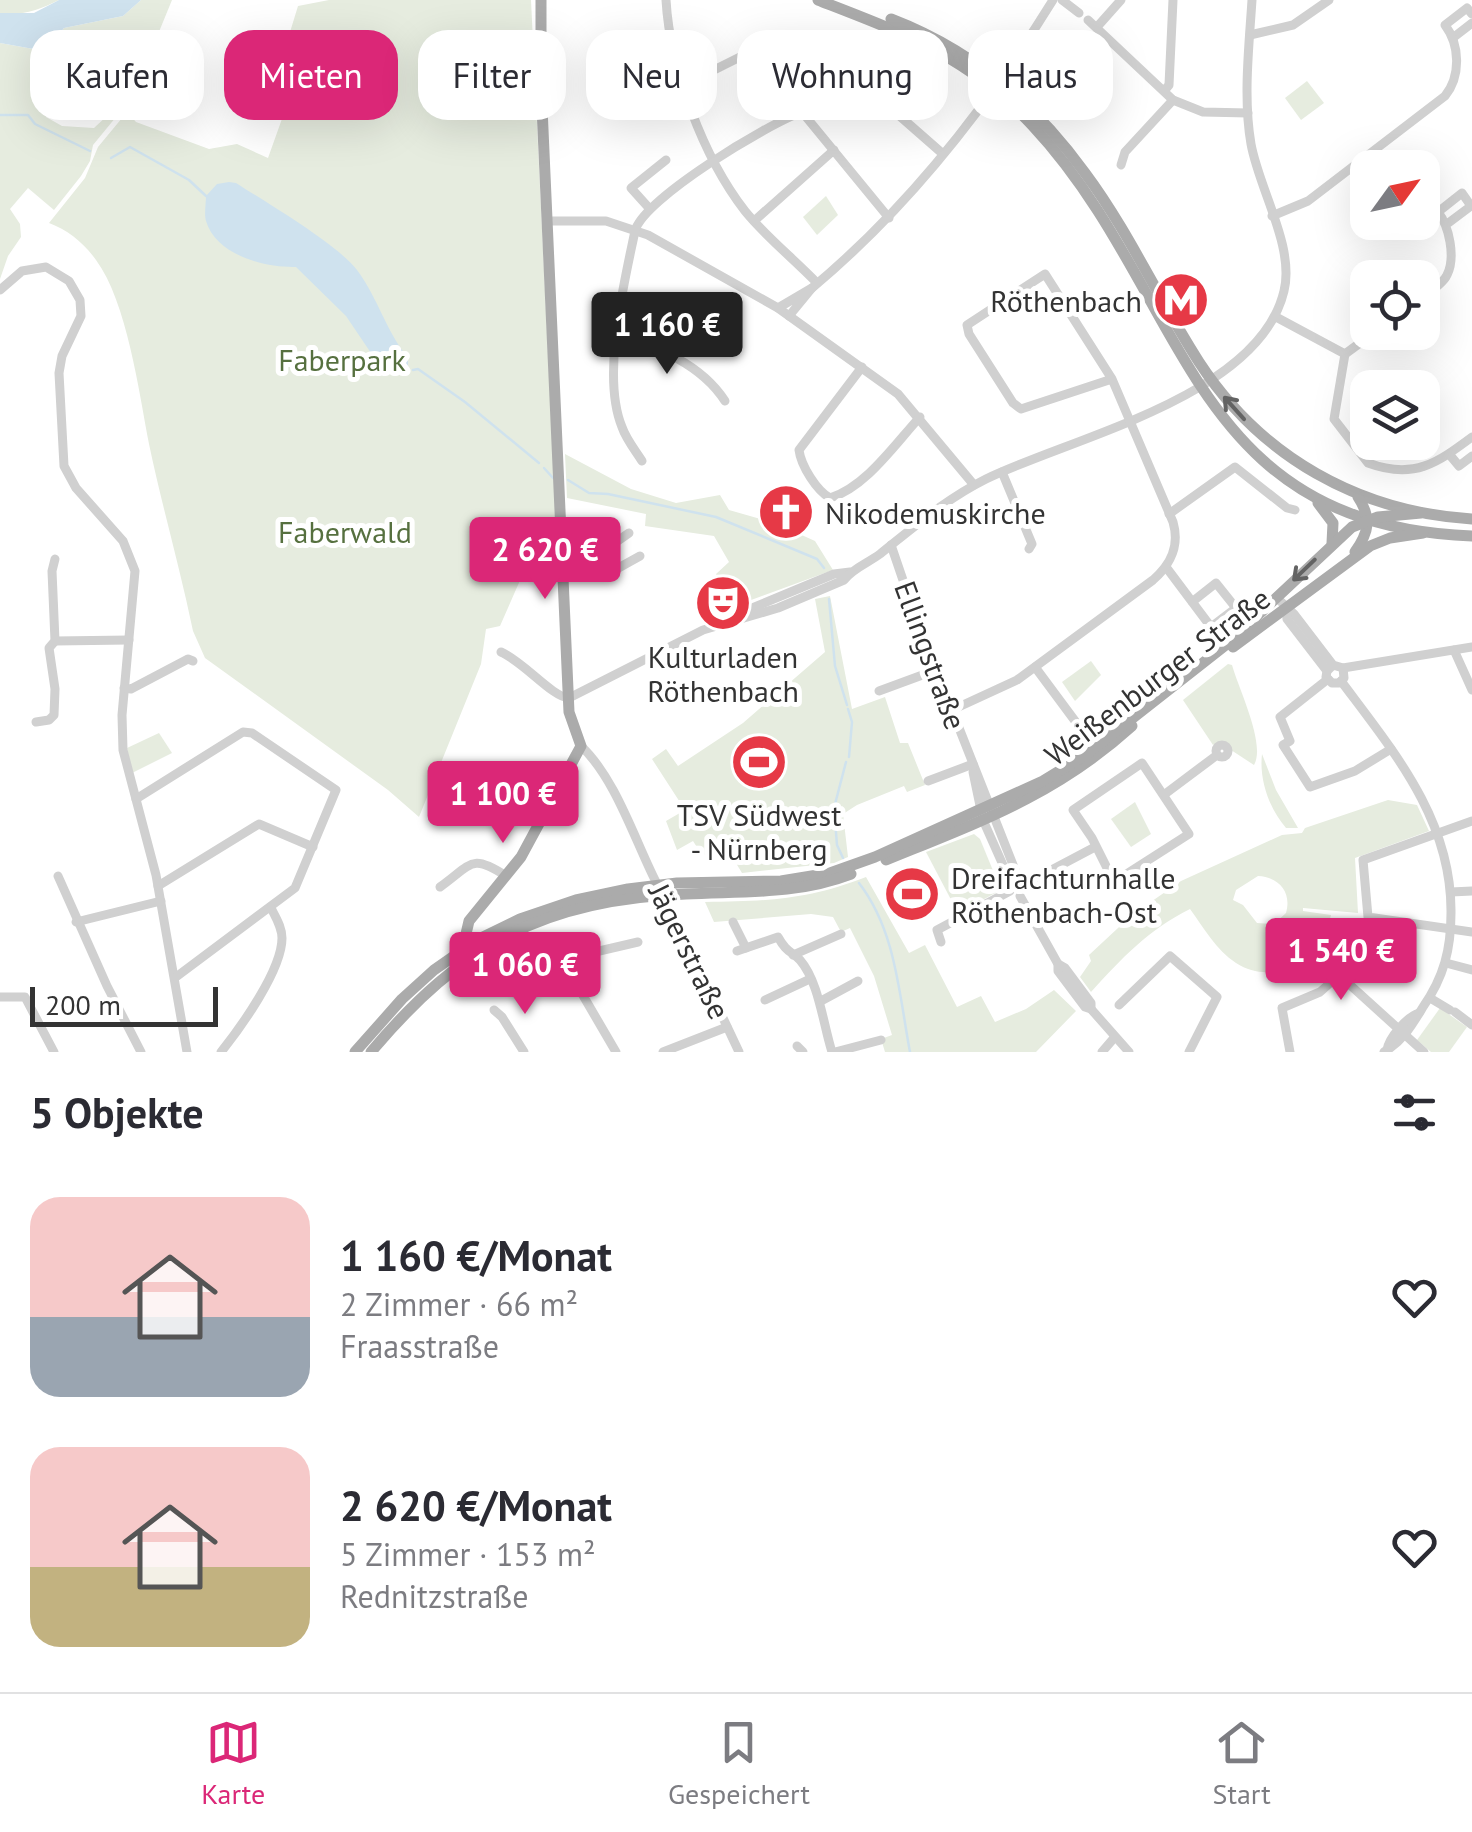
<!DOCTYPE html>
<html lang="de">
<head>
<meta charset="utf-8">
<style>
	:root { --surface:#fff; --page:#f7f7f7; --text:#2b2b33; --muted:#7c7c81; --line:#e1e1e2; --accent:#db2777 }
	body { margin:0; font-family:"PT Sans",sans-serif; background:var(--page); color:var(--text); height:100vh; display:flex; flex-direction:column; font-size:38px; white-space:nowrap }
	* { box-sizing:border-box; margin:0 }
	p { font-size:32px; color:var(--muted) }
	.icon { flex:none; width:55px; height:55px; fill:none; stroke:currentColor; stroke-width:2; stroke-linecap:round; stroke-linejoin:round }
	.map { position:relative; height:1052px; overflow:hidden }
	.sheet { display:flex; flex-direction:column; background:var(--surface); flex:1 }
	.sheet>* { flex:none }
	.top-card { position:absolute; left:30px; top:30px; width:1412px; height:90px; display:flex; gap:20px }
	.needle { width:65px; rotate:57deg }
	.fabs { position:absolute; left:1350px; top:150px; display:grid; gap:20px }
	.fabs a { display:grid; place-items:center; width:90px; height:90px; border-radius:20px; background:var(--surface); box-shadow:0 10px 40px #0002; font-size:50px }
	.scale { position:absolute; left:30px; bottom:25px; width:188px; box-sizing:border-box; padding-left:10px; border:5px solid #333; border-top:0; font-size:28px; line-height:35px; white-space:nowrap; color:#333; -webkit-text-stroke:8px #fff; paint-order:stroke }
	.price { position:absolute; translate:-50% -85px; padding:0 22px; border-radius:10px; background:var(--accent); color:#fff; font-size:32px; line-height:65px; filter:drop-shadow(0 2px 5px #0008) }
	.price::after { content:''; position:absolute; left:50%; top:60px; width:30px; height:22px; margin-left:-15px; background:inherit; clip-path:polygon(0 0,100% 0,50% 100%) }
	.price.active { background:#222; color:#fff }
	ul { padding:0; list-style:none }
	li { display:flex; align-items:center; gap:30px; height:250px; padding:0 30px }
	li span { display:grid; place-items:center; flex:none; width:280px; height:200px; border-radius:30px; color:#555 }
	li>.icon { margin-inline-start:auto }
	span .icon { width:120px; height:120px; fill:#fffc; stroke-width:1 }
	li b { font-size:42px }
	h2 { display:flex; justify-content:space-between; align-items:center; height:120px; padding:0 30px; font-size:42px }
	.pill { padding:0 35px; border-radius:30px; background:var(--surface); box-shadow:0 10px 40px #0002; font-size:35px; line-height:90px }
	.pill.active { background:var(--accent); color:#fff }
	.dock { display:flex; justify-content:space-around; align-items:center; height:140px; border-top:2px solid var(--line); background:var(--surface); font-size:28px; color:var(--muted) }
	.dock a { display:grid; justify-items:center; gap:5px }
	.dock .active { color:var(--accent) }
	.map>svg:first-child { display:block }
</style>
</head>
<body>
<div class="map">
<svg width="1472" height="1052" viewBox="0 0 1472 1052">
	<rect width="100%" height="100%" fill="#fff"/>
	<g fill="#e6ecdf" fill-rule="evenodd">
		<path d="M0 0H59C38 10 24 16 0 13Z"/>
		<path d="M141 0H172L138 83 122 90 99 74 63 73 49 90 46 117 62 126 94 128 122 102 125 106 93 145 90 161 81 176 54 210 28 188 10 209 20 224 21 237 8 256 0 279V43L39 50 50 45 64 28 123 16Z"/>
		<path d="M329 0H531L556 520 546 521 500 626 486 629 481 664 419 817 388 790 205 658 193 631C180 568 162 506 149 444 139 392 127 302 96 260 84 243 68 230 49 223L85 178 98 147 127 112 136 122 209 149 237 144 268 158 288 102 271 94 298 6Z"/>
		<path d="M1307 81 1324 103 1301 120 1285 98Z"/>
		<path d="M826 196 838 215 817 235 803 217Z"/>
		<path d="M565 454 631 489 676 503 720 495 729 510 775 523 815 541 833 570 743 603 738 584 723 585 716 574 729 562 714 536 645 526 646 514 567 498Z"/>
		<path d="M830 596 852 709 885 697 900 743H908L925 785 907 792 904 786 857 805 843 814 848 857 834 863 742 873 728 850 702 855 693 841 677 850 666 821 685 810 652 759 666 749 678 766 743 723 825 652 815 599Z"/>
		<path d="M1091 661 1101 675 1075 701 1062 682Z"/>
		<path d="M1228 664 1232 665C1239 690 1266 744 1254 765L1231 750 1228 744 1221 741 1213 745 1183 700Z"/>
		<path d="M159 733 172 753 132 773 127 748Z"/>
		<path d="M1262 754 1276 790 1298 828H1286C1269 808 1259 780 1262 754Z"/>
		<path d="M1388 800 1417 805 1429 831 1355 858 1358 913 1303 908V911L1331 915C1322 956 1277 989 1236 963 1216 950 1204 928 1190 909 1148 930 1122 958 1091 992L1080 977 1091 961 1089 955 1132 915 1181 881 1282 835 1302 833 1305 828ZM1258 876C1279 877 1292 892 1286 913L1274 924 1257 923 1243 905 1233 900 1236 890Z"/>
		<path d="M1135 802 1151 834 1131 847 1111 819Z"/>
		<path d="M974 834 980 839 1001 890 958 913 926 852Z"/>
		<path d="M866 877 909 953 925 945 957 1007 981 996 995 1022 1026 1009 1054 990 1076 1011 1036 1052H885L881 1039 892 1035 874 976 850 928 841 932 833 917 811 914 714 922 705 902C768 901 807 900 866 877Z"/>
		<path d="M1440 1008 1467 1027 1449 1052H1431L1417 1040Z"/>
	</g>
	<g fill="#cfe2ee">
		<path d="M59 0H141L123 16 64 28 50 45 39 50 0 43V13H34Z"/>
		<path d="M229 182 236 183C267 203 337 244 357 270 378 298 386 331 408 358V367H389L373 356 346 316 296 267C265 268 216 255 206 221 204 214 206 203 206 196L217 184Z"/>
	</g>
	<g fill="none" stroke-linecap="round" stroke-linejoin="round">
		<g stroke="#cfe2ee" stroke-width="2.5">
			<path d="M0 115H28L35 124 90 151"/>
			<path d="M111 158 130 147 189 180 206 196"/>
			<path d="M413 370 418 369 465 402 539 463"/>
			<path d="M544 468 553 478"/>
			<path d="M568 480 589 493 608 494 716 517 817 559 824 568"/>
			<path d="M829 599 835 666 847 705"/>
			<path d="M848 709 852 722 849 757"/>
			<path d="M843 858 837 845 834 808 846 762"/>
			<path d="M859 883C896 931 899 994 910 1052"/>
		</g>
		<g stroke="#d0d0d0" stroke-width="9">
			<path d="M666 0C670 68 703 157 745 211 766 237 794 259 817 283"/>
			<path d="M1062 0 1079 13"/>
			<path d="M1088 20 1173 100 1203 112 1248 113"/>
			<path d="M1097 27 1121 0"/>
			<path d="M1250 35 1293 25 1329 0"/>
			<path d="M1454 37 1472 23"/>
			<path d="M684 85 778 38 870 90 943 154"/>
			<path d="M1164 91 1169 85 1173 0"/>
			<path d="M1121 165 1125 152 1173 100"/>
			<path d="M649 208 631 188 666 160"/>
			<path d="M1272 216 1308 201 1445 96C1461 76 1460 45 1445 25L1467 8 1472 14"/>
			<path d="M548 221H606L648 235 778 308 898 394 974 485"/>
			<path d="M754 221 834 150"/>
			<path d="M812 288C909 207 987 107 1053 0"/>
			<path d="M0 290 22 271 46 267 69 281 80 300 81 316 62 356 59 373 64 466 76 488 123 541 135 571 122 715 123 750 156 875 187 1052"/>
			<path d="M1422 296C1431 290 1443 284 1447 275 1456 257 1449 226 1438 212L1462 193 1471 206 1447 224"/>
			<path d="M778 308 812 288 789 316"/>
			<path d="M1276 317 1345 354"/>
			<path d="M616 339C657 343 703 367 725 401"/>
			<path d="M1345 354 1334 419 1368 463C1414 480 1437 463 1472 437"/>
			<path d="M1345 354 1375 332"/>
			<path d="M862 367 799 450C801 466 817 491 830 498 866 487 895 444 920 417"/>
			<path d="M1449 454 1459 466 1472 456"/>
			<path d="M642 461C635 450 626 439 622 427 601 376 624 284 635 231 643 199 769 123 802 112L889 218"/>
			<path d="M1002 472 1032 544 1029 549"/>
			<path d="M1169 514 1235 467 1287 508 1295 510"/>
			<path d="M891 545 918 624 1019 880"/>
			<path d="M587 546 604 576 640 556"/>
			<path d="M563 547 587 546 611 537 619 540 629 533"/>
			<path d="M1166 567 1211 627 1236 608 1216 583 1192 602"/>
			<path d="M1276 597 1294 614 1333 665 1343 668 1344 678 1339 683H1332L1326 677 1327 671 1333 665"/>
			<path d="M1286 608 1287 619 1327 671"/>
			<path d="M736 618 745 611 834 574 850 572"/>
			<path d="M55 641 129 640"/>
			<path d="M1454 650 1472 690"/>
			<path d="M501 652C524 662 552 697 569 698L703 630 778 608 844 580C853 568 868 563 880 554 914 527 946 499 986 479 1072 437 1259 397 1284 291 1295 247 1259 189 1251 144 1243 98 1249 47 1252 0"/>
			<path d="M1035 667 1081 729"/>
			<path d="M1343 668 1472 647"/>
			<path d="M1328 679 1280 717 1290 741 1283 745 1310 787 1355 771 1391 749"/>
			<path d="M1341 681C1394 752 1452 820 1451 913 1451 949 1444 977 1423 1007 1412 1025 1403 1041 1384 1052"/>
			<path d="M124 688 131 689 188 659 193 661"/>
			<path d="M879 691 936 670"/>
			<path d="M952 710 1017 680 1153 580C1171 564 1180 546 1173 522L1112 379 1045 274 967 325 969 334 1013 403 1021 409 1112 379"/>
			<path d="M36 722 49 720 54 715 55 689 49 648 55 641 52 571 55 559"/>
			<circle cx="1222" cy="751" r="6"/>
			<path d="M581 746C615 778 634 838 655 880 684 937 712 994 739 1052"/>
			<path d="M1142 763 1189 834 1114 882 1092 838 1073 810Z"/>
			<path d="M973 772 983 820 1011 883"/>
			<path d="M516 773 543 817"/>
			<path d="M928 781 973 764"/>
			<path d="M1165 794 1217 755"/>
			<path d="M136 799 243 732 252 733 336 790 295 888 176 977"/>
			<path d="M1472 821 1363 860 1368 917 1472 932"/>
			<path d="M58 876 107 986 141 1052"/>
			<path d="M1025 884 1095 847"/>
			<path d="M158 886 259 824 313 847"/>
			<path d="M440 887C472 864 471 853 506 876"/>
			<path d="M1451 892 1472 891"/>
			<path d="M1020 896 1058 964V971L1085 1007 1091 1009 1129 1052"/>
			<path d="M76 922 161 901"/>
			<path d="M733 922 746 948"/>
			<path d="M941 942 937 930 1010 891"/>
			<path d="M737 951 778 937C787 953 790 950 800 960 819 982 823 1024 832 1052"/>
			<path d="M793 955 841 934"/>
			<path d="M1446 963 1472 970"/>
			<path d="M1058 964 1065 968 1091 1003V1009"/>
			<path d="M0 997H25L54 1052"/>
			<path d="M1430 998 1450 1010"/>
			<path d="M765 1000 810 979"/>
			<path d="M821 1001 858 981"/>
			<path d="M1119 1005 1170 956 1217 997 1189 1052"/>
			<path d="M494 1010 502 1017 524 1052"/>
			<path d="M1455 1012 1472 1025"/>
			<path d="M797 1046 803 1052"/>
			<path d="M1387 1050C1389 1037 1407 1017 1419 1013"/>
			<path d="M221 1052C241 1027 282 970 282 938 282 927 276 918 271 908"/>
			<path d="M616 1052 567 968 595 952 638 942"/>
			<path d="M663 1052 727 1027"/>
			<path d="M835 1052 881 1040"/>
			<path d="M1102 1052 1114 1038"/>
			<path d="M1290 1052 1282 1008 1320 992 1339 975 1424 1052"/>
		</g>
		<g stroke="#ababab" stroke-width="11">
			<path d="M818 0C903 33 968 56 1032 125 1190 294 1184 525 1472 536"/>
			<path d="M891 19C972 50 1034 102 1085 173 1129 232 1159 300 1199 362 1261 457 1359 512 1472 519"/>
			<path d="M1318 503 1333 523 1332 543"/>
			<path d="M1355 552C1369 532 1372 518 1358 497"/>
			<path d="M1233 647 1370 546 1390 538 1423 533"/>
			<path d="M886 860C979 822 1056 795 1132 726"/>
			<path d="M462 951 469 921 521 857 581 746 569 712 541 85V0"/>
			<path d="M355 1052 402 999 434 970 477 940 520 919 576 900 628 889 677 883 781 881 830 873 875 857 1043 781 1087 754 1227 644 1352 527 1378 517 1421 513"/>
			<path d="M371 1052C461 945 544 899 686 894 743 891 796 895 851 874"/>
		</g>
	</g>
	<defs><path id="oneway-shaft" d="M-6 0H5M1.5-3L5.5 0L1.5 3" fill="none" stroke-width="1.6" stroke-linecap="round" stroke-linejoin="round" transform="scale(2.5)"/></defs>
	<g stroke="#636363">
		<use href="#oneway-shaft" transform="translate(1234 408) rotate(-132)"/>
		<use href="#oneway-shaft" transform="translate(1304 570) rotate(136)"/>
	</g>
	<defs>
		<g id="metro-disc" transform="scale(2.875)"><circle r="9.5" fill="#e63946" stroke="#fff"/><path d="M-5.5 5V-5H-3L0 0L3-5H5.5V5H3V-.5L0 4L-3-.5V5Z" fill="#fff"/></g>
		<g id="church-disc" transform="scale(2.875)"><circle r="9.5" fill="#e63946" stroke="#fff"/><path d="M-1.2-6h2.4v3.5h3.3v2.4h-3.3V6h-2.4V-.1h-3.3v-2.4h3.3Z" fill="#fff"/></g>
		<g id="theatre-disc" transform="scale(2.875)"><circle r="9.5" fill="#e63946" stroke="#fff"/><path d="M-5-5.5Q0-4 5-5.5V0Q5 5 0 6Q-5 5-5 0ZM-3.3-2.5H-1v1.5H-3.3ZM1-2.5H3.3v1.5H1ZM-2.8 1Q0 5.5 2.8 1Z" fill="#fff"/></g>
		<g id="stadium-disc" transform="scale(2.875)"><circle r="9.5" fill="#e63946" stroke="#fff"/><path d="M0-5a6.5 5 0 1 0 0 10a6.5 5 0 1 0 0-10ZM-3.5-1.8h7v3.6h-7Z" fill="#fff"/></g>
	</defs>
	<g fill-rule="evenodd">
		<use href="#metro-disc" x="1181" y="300"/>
		<use href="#church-disc" x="786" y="512"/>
		<use href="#theatre-disc" x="723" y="603"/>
		<use href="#stadium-disc" x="759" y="762"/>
		<use href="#stadium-disc" x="912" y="894"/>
	</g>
	<g text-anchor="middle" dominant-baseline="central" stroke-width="10" stroke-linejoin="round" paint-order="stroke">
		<g font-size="30" fill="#333" stroke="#fff" text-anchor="start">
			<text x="1142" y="300" text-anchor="end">Röthenbach</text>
			<text x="825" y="512">Nikodemuskirche</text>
			<text x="723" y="656" text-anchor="middle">Kulturladen<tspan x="723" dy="34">Röthenbach</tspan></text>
			<text x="759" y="814" text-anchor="middle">TSV Südwest<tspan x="759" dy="34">- Nürnberg</tspan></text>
			<text x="951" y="877">Dreifachturnhalle<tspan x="951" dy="34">Röthenbach-Ost</tspan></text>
		</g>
		<g font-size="30" fill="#56703f" stroke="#fff">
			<text x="342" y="359">Faberpark</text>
			<text x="345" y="531">Faberwald</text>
		</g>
		<g font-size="30" fill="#333" stroke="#fff">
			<text transform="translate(931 655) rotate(70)">Ellingstraße</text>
			<text transform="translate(1157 676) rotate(-37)">Weißenburger Straße</text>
			<text transform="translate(690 951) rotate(64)">Jägerstraße</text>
		</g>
	</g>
</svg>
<div class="fabs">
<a><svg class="needle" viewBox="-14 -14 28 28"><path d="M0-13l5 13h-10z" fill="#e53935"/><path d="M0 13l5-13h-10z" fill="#7c7c81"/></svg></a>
<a><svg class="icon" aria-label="locate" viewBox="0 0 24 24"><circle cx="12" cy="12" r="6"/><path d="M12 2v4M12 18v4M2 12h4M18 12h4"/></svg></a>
<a><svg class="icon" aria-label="layers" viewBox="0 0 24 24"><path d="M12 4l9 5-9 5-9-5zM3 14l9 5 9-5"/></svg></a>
</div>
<div class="scale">200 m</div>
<b class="price active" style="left:667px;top:377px">1 160 €</b>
<b class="price" style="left:545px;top:602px">2 620 €</b>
<b class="price" style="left:503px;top:846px">1 100 €</b>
<b class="price" style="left:1341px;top:1003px">1 540 €</b>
<b class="price" style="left:525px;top:1017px">1 060 €</b>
<div class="top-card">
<a class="pill">Kaufen</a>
<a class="pill active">Mieten</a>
<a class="pill">Filter</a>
<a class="pill">Neu</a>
<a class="pill">Wohnung</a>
<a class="pill">Haus</a>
</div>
</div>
<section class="sheet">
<h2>5 Objekte<svg class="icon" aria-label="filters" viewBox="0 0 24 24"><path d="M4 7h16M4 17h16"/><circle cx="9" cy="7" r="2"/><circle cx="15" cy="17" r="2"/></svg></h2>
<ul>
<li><span style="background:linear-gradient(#f6c9c9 60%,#9aa5b1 0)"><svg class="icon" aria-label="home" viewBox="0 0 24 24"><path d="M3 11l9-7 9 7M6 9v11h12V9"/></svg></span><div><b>1 160 €/Monat</b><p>2 Zimmer · 66 m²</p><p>Fraasstraße</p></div><svg class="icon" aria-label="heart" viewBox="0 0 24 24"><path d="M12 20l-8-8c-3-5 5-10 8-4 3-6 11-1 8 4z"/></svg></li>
<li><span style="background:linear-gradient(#f6c9c9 60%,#c2b280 0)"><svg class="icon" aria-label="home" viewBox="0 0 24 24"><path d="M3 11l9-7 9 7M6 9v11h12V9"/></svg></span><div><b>2 620 €/Monat</b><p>5 Zimmer · 153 m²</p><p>Rednitzstraße</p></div><svg class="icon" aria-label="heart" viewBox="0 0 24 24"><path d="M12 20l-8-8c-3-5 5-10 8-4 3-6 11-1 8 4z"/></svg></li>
</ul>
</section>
<nav class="dock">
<a class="active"><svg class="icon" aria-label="map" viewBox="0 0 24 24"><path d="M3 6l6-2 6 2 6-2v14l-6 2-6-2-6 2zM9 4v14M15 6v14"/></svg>Karte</a>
<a><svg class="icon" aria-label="saved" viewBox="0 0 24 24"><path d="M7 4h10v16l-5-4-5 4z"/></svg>Gespeichert</a>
<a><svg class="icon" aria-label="home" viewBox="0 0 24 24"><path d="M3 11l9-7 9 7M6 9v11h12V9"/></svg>Start</a>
</nav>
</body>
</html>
